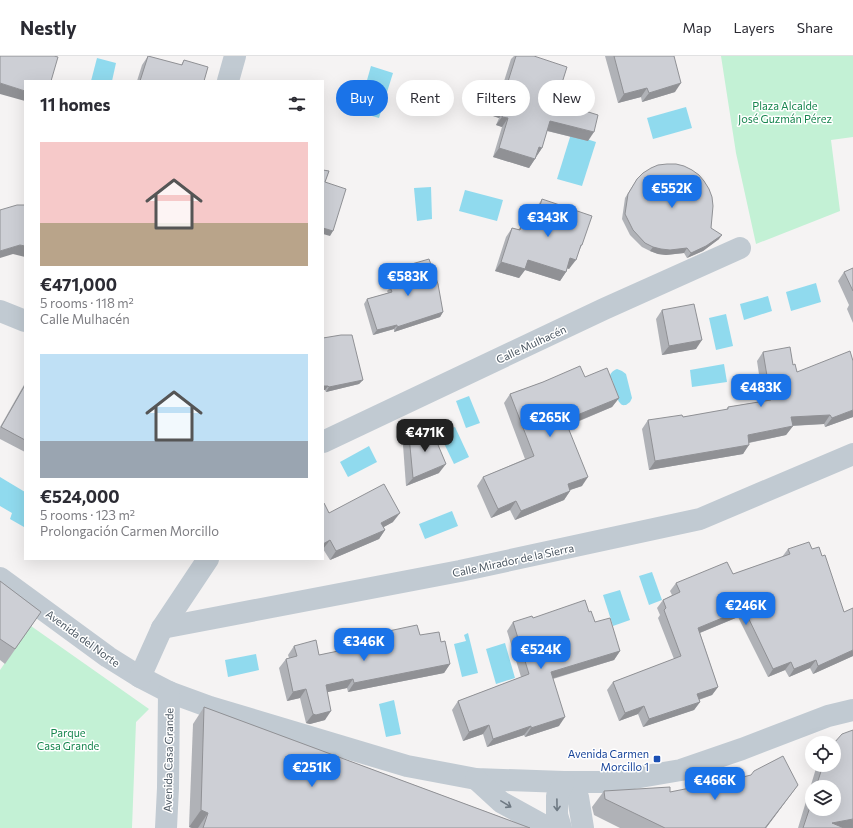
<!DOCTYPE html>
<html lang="en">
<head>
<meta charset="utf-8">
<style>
	:root { --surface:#fff; --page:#f7f7f7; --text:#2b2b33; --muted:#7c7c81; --line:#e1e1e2; --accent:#1a73e8 }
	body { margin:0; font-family:Commissioner,sans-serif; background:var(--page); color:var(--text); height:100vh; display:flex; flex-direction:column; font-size:15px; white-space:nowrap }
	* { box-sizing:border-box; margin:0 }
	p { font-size:13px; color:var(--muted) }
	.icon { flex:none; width:22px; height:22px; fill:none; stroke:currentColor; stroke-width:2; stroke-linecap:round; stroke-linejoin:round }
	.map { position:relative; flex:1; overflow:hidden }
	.panel { position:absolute; left:24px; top:24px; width:300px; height:480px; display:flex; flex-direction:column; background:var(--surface); border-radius:0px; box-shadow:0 4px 16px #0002 }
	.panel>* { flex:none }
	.top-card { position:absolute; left:336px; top:24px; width:380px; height:36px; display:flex; gap:8px }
	.fabs { position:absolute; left:805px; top:680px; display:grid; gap:8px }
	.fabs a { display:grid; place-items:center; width:36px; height:36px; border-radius:50%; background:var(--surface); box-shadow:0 4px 16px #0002; font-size:20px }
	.price { position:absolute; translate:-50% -34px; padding:0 9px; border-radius:8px; background:var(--accent); color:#fff; font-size:13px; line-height:26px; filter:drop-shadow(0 1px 2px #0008) }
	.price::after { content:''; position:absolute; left:50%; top:24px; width:12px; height:9px; margin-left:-6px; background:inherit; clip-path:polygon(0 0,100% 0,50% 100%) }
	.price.active { background:#222; color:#fff }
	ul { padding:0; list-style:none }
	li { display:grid; align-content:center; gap:8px; height:212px; padding:0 16px }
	li span { display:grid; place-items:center; height:124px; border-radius:0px; color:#555 }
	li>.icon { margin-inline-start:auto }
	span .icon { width:72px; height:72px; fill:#fffc; stroke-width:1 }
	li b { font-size:17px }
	h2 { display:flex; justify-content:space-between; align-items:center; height:48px; padding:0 16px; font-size:17px }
	.chip { padding:0 14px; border-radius:18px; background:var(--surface); box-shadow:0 4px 16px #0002; font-size:14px; line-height:36px }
	.chip.active { background:var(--accent); color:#fff }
	header { display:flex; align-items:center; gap:24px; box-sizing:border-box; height:56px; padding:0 20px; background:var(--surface); border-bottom:1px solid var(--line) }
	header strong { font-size:19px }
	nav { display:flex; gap:22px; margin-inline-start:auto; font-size:14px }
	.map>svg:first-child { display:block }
</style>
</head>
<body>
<header>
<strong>Nestly</strong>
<nav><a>Map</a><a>Layers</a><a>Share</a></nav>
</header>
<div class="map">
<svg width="853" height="772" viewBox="0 0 853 772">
	<rect width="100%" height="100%" fill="#f5f3f3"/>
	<g fill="#c3f1d5">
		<path d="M721 0H853V81L831 84 840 155 756 188 736 97Z"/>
		<path d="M31 570 149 653 136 666 132 772H0V614Z"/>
	</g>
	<g fill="#90daee">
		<path d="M97 2 116 7 112 25H91Z"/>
		<path d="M371 10 393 17 379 62 358 56Z"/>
		<path d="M686 51 692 72 653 83 647 62Z"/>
		<path d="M571 78 596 86 582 130 557 123Z"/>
		<path d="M431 131 432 163 417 165 414 132Z"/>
		<path d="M465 134 503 144 497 165 459 155Z"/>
		<path d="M816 227 821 246 791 255 786 236Z"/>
		<path d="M768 240 772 255 744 264 740 248Z"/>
		<path d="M726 258 733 290 716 294 709 262Z"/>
		<path d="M724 308 727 326 692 331 690 314Z"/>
		<path d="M617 313 622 315 626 318 632 342 630 346 626 349C624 349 622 350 620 347 617 344 613 330 613 325L610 323C609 318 612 315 617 313Z"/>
		<path d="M469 340 480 367 466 372 456 345Z"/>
		<path d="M455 371 469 401 454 408 439 377Z"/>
		<path d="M369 390 377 406 348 421 340 406Z"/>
		<path d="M0 421 25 436V469L24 471 10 463 12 457 0 450Z"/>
		<path d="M452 455 458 470 425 483 419 468Z"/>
		<path d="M652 516 662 544 649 549 639 520Z"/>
		<path d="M620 534 630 564 613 570 603 539Z"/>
		<path d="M468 577 478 617 462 621 454 588 466 585 464 579Z"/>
		<path d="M505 587 515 622 496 628 486 593Z"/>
		<path d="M256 598 259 614 228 621 225 604Z"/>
		<path d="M394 644 401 678 386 681 379 648Z"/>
	</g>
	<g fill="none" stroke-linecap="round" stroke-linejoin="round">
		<g stroke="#c1cad2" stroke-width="22">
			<path d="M228 25 235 0"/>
			<path d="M0 255 25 265"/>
			<path d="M323 386 604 253 740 192"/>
			<path d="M0 522 108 601 140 621 169 636 210 651 407 710 476 723 564 726H611L681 714 742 693 828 660 853 654"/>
			<path d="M162 572 460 515 700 463 853 398"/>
			<path d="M140 621 162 572 208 503"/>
			<path d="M476 723 501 746 548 772"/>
			<path d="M564 726 578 741 583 772"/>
			<path d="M166 772 168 732 169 636"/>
			<path d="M561 772 557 759V740L564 726"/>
		</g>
	</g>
	<g fill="#b0b2b7" fill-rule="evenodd">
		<path d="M148 0 181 9 184 4 204 25H137L142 9Z"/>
		<path d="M514 0H534L556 46 588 85 547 75 542 92 529 112 493 101 502 71 496 69 499 62 493 60 511 3Z"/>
		<path d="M605 0H674L675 36 642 46 641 41 618 47Z"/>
		<path d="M637 123 711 172 719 183 703 195 687 202 684 197 666 199 658 198 650 195 642 191 630 179 622 163 625 142Z"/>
		<path d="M542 143 582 189 579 195 569 213 567 212 566 216 560 225 525 214 519 222 495 215 506 181 512 172 518 174 522 169 530 171 536 152Z"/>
		<path d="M853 212V267L847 253 849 249 838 225 844 216Z"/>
		<path d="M391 214 443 256 440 261 394 276V273L373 279 364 248 367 243 388 237 387 235 391 231 388 219Z"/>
		<path d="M662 254 696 293 662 299 656 263Z"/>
		<path d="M323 282 363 324 359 328 326 336 325 334H323Z"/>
		<path d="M763 296 793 309 797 316 853 361 825 371 824 368 793 370 786 379 749 387 743 398 649 414 642 373 648 364 683 361 726 354 728 351 763 345 757 305Z"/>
		<path d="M585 321 619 342 612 351 568 370 582 430 570 434V435L564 444 515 464 510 454 491 462 477 430 483 421 525 403 504 347 510 338 543 326Z"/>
		<path d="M25 327V396L0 383V371Z"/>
		<path d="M409 380 439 417 406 430 403 389Z"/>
		<path d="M323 448 329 457 393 466 383 471 385 474 379 483 330 504 323 493Z"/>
		<path d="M788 493 853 600 813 618 810 612 789 621 785 614 768 621 738 561 700 577 718 631 712 639 699 644 700 646 694 654 643 671 638 658 619 665 607 634 613 626 674 603 658 562 660 559 657 552 663 544 672 539 670 535 676 527 733 518 782 501Z"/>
		<path d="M0 525 41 556 5 608 0 604Z"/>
		<path d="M589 556 595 566 620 595 614 604 553 623 559 670 525 681 524 679 487 691 483 678 463 685 452 654 458 645 521 621 507 575 513 566 533 562Z"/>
		<path d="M420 579 441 586 450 608 444 617 348 636 347 632 327 636 325 664 310 668 306 667 300 642 287 645 279 612 286 603 289 602 288 599 294 590 319 599 359 591 358 589 365 580Z"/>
		<path d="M204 651 530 772H192L189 771 193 668Z"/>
		<path d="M817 709H834L853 772H798ZM812 731H834L812 753Z"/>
		<path d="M798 729 766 772H620L594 759 592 751 604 735 670 736Z"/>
	</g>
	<g fill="#909195">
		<path d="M0 27 25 35V45L0 38Z"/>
		<path d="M681 27 675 36 642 46 649 37Z"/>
		<path d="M647 32 641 41 618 47 624 38Z"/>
		<path d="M500 51 505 53 499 62 493 60Z"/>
		<path d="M502 61 508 62 502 71 496 69Z"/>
		<path d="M550 65 594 76 588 85 544 74Z"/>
		<path d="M539 91 542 92 536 101Z"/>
		<path d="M499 92 535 103 529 112 493 101Z"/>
		<path d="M323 172 333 175 330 180 323 178Z"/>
		<path d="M722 179 719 183 703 195 687 202 691 197Z"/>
		<path d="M20 189 25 190V201L13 198 0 202V195Z"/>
		<path d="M653 191 687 192 684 197 666 199 658 198 650 195Z"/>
		<path d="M570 202 576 204 569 213 564 211Z"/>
		<path d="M528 204 566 216 560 225 525 214 519 222 495 215 501 206Z"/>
		<path d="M443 256 440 261 394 276 397 271Z"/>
		<path d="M397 269 394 273 373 279 377 274Z"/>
		<path d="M702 284 696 293 662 299 669 290Z"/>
		<path d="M363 324 359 328 326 336 329 331Z"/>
		<path d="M323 330H328L325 334H323Z"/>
		<path d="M619 342 612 351 559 373 565 364Z"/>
		<path d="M853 354V361L825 371 832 362Z"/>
		<path d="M830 359 824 368 785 370 791 361Z"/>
		<path d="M793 370 786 379 742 388 748 379Z"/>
		<path d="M749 389 743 398 649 414 655 405Z"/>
		<path d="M446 408 439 417 406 430 413 422Z"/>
		<path d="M588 421 582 430 561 437 568 428Z"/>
		<path d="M570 435 564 444 515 464 521 455Z"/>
		<path d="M516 445 510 454 491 462 498 453Z"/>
		<path d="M400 457 393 466 375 476 381 467Z"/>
		<path d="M385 474 379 483 330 504 336 495Z"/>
		<path d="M330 484 323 493V488Z"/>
		<path d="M744 553 738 561 692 580 698 572Z"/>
		<path d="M853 594V600L813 618 818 610Z"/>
		<path d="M620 595 614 604 544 625 551 616Z"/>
		<path d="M816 604 810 612 789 621 794 613Z"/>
		<path d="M791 606 785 614 768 621 773 613Z"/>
		<path d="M450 608 444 617 348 636 354 627Z"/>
		<path d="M353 623 347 632 319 638 326 629Z"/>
		<path d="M718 631 712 639 691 646 697 638Z"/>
		<path d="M306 633 300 642 287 645 293 636Z"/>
		<path d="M700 646 694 654 643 671 649 663Z"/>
		<path d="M644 650 638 658 619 665 625 657Z"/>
		<path d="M331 655 325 664 310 668 306 667 313 658Z"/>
		<path d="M565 661 559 670 525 681 531 672Z"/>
		<path d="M489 669 483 678 463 685 469 676Z"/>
		<path d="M531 670 524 679 487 691 493 683Z"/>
		<path d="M798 729 766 772H765Z"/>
		<path d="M201 754 208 757 198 772H192L189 771Z"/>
		<path d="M853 763V772H828L832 767Z"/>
	</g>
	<g fill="#cdcfd5" stroke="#909195">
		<path d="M0 0H54L58 1 51 25H25V35L0 27Z"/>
		<path d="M148 0 182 9 184 4 208 11 204 25H140Z"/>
		<path d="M516 0H534L567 11 556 46 598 59 594 76 550 65 542 92 539 91 535 103 499 92 508 62 502 61 505 53 500 51Z"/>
		<path d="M614 0H674L681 27 649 37 647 32 624 38Z"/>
		<path d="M667 108H676L684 110 692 114 699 119 704 125 709 133 712 141 713 150 711 172 722 179 706 190 691 197 687 192 670 194 661 193 653 191 645 187 633 174 625 158 628 138 637 123 643 117 651 112 658 109Z"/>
		<path d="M323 114 329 115 325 126 346 133 333 175 323 172Z"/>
		<path d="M542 143 592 160 582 189H581L576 204 570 202 566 216 528 204 525 213 501 206 512 172 520 174 522 169 533 172Z"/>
		<path d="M17 149H25V190L20 189 0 195V154Z"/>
		<path d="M429 203 438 228 443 256 397 271V269L377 274 367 243 392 236 390 231 395 230 391 214Z"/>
		<path d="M853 212V235L844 216Z"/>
		<path d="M694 248 702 284 669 290 662 254Z"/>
		<path d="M341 279H352L363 324 329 331 328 330H323V282Z"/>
		<path d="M790 291 793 309 795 308 797 316 850 295 853 305V354L832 362 830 359 791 361 793 370 748 379 749 389 655 405 648 364 682 359 683 361 728 353V351L771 344 763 296Z"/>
		<path d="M580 310 585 321 607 312 619 342 565 364 588 421 568 428 570 435 521 455 516 445 498 453 483 421 534 400 510 338 543 326Z"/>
		<path d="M25 329V384L1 371Z"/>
		<path d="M431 372 446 408 413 422 409 380Z"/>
		<path d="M384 428 400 457 381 467 385 474 336 495 330 484 323 488V448L324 447 329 457Z"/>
		<path d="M809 486 812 493 819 491 822 500 825 499 844 556 853 552V594L818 610 816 604 794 613 791 606 773 613 744 553 698 572 718 631 697 638 700 646 649 663 644 650 625 657 613 626 681 600 664 554 666 552 663 544 680 536 676 527 727 506 733 518 790 498 788 493Z"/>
		<path d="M0 525 41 556 15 593 0 583Z"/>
		<path d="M585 544 589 556 591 555 595 566 610 562 620 595 551 616 565 661 531 672V670L493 683 489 669 469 676 458 645 529 618 513 566 532 560 533 562Z"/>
		<path d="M417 569 420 579 439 576 441 586 445 585 450 608 354 627 353 623 326 629 331 655 316 659 313 658 306 633 293 636 286 603 297 600 294 590 316 584 319 599 367 589 365 580Z"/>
		<path d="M204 651 530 772H203L208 757 201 754Z"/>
		<path d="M853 674V763L832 767 844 772H803L812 745V753H834V731H816L823 709H834V687L842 678Z"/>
		<path d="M783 700 798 729 765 772H665L605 743 604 735 670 731V736L735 723 751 719 754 715Z"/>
	</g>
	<defs><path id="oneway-shaft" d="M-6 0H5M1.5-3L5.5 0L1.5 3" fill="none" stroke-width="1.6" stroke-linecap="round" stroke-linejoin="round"/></defs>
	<g stroke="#6e7983">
		<use href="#oneway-shaft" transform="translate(506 748) rotate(31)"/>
		<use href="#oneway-shaft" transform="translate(557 749) rotate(89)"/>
	</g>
	<rect fill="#1a4fb4" stroke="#fff" stroke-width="1.5" x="653" y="699" width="8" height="8" rx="2"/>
	<g text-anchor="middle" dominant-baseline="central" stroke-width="3" stroke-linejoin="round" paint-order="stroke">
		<g font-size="11" fill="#17864f" stroke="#fff">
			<text x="785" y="49">Plaza Alcalde<tspan x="785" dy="13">José Guzmán Pérez</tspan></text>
			<text x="68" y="676">Parque<tspan x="68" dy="13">Casa Grande</tspan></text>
		</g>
		<g font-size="11" fill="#4a5661" stroke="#fff">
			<text transform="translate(531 288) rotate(-25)">Calle Mulhacén</text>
			<text transform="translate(513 504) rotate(-12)">Calle Mirador de la Sierra</text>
			<text transform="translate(83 582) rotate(36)">Avenida del Norte</text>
			<text transform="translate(168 704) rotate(-89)">Avenida Casa Grande</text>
		</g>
		<g font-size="11" fill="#164399" stroke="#fff" text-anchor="end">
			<text x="649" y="697">Avenida Carmen<tspan x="649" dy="13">Morcillo 1</tspan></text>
		</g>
	</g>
</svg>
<div class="fabs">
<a><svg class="icon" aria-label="locate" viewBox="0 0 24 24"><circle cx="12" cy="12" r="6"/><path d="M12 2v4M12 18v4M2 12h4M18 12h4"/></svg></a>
<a><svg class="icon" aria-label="layers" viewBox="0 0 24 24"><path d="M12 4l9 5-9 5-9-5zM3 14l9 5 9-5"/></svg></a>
</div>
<b class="price" style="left:672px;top:153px">€552K</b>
<b class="price" style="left:548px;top:182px">€343K</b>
<b class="price" style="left:408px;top:241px">€583K</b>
<b class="price" style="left:761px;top:352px">€483K</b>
<b class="price" style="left:550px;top:382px">€265K</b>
<b class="price active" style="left:425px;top:397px">€471K</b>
<b class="price" style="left:746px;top:570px">€246K</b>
<b class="price" style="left:364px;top:606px">€346K</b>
<b class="price" style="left:541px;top:614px">€524K</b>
<b class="price" style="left:312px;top:732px">€251K</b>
<b class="price" style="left:715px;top:745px">€466K</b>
<div class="top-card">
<a class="chip active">Buy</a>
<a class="chip">Rent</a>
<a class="chip">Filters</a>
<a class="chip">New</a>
</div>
<section class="panel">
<h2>11 homes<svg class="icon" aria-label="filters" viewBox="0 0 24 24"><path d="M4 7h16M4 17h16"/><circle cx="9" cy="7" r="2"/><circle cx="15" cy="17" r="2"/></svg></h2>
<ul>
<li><span style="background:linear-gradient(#f6c9c9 65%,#b9a48a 0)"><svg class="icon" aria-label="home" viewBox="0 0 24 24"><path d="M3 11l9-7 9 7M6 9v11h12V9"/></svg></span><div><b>€471,000</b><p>5 rooms · 118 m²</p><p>Calle Mulhacén</p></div></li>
<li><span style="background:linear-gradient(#bfe0f5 70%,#9aa5b1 0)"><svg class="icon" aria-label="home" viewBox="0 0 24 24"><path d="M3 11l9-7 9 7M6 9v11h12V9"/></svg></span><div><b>€524,000</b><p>5 rooms · 123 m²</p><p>Prolongación Carmen Morcillo</p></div></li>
</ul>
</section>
</div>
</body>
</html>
